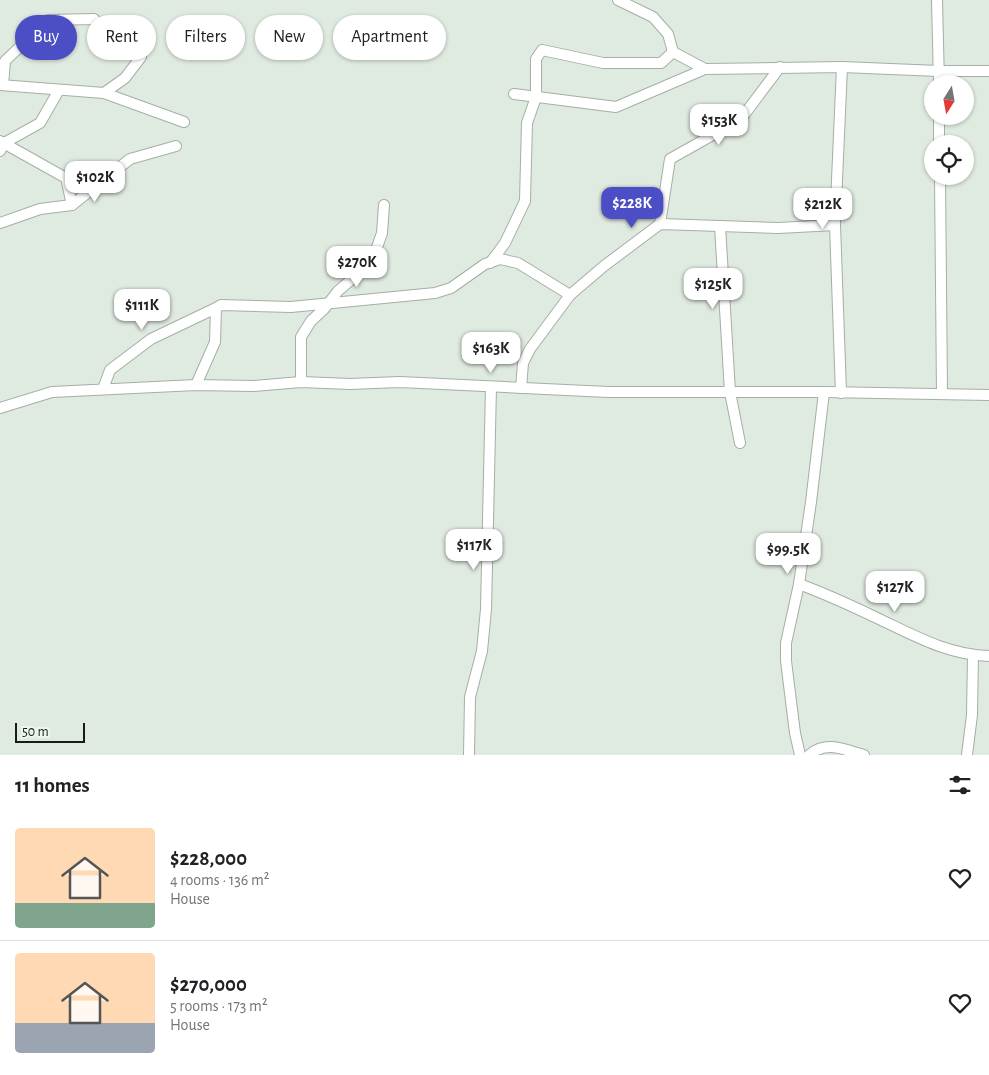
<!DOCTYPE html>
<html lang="en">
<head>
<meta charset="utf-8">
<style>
	:root { --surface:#fff; --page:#f6f6f6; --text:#202124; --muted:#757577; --line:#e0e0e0; --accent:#4b4ec4 }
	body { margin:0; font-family:"Alegreya Sans",sans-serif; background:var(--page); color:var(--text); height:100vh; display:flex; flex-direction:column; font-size:19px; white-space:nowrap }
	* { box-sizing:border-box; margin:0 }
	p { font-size:16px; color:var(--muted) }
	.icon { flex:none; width:28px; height:28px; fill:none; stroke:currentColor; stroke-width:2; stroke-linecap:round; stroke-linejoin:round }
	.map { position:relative; height:755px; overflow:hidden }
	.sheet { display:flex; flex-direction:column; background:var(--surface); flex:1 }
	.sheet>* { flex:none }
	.guide { position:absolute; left:15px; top:15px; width:500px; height:45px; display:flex; gap:10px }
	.needle { width:32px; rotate:191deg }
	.fabs { position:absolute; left:924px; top:75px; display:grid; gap:10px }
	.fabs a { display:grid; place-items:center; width:50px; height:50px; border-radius:50%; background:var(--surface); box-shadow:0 1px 4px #0004; font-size:25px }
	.scale { position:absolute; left:15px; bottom:12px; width:70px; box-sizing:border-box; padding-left:5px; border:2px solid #181c18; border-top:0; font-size:14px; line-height:18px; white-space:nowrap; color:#181c18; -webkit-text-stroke:4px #ecf7ed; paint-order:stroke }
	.price { position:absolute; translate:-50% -42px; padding:0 11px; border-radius:10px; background:#fff; color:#222; font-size:16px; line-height:32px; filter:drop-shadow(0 1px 2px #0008) }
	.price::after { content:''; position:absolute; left:50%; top:30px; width:15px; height:11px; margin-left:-8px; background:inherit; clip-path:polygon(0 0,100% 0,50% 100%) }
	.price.active { background:var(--accent); color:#fff }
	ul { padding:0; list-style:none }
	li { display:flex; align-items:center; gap:15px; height:125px; padding:0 15px }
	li+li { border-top:1px solid var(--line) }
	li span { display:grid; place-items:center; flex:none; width:140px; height:100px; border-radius:5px; color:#555 }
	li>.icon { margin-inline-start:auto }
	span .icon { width:60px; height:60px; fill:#fffc; stroke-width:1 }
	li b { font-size:21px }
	h2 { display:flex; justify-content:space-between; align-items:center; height:60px; padding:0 15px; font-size:21px }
	.tag { padding:0 18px; border-radius:22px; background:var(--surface); box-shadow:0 1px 4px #0004; font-size:18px; line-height:45px }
	.tag.active { background:var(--accent); color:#fff }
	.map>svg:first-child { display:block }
</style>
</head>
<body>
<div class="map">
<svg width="989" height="755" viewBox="0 0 989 755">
	<rect width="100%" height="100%" fill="#dfeae0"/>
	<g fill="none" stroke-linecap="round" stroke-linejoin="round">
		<g stroke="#a4afa5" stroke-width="12">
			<g id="minor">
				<path d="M618 0 653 17 668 34 673 52 705 69"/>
				<path d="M937 0 939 84"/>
				<path d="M0 85 104 93 184 122"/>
				<path d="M3 85 5 61 48 20 94 19 115 43"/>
				<path d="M104 93 125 78 141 57"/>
				<path d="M514 94 616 107 705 69 842 67 939 71H989"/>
				<path d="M939 116V144"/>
				<path d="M0 141 66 178 72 205"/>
				<path d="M0 151 4 143 40 123 59 90"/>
				<path d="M940 176 942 394"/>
				<path d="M0 223 40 209 72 205 130 159 176 146"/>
				<path d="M660 224 670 159 741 119 780 67"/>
				<path d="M720 226 730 392 740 443"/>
				<path d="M490 263 505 243 525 201 527 123 536 97V59L542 50 603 63H661L673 52"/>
				<path d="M301 382V337L311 321 324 309 338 291 365 268 375 253 382 233 384 205"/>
				<path d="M196 385 215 342 216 308 221 305 291 307 435 293 451 288 485 264 500 259 518 263 570 295"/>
				<path d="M521 388 523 363 530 349 570 295 604 266 660 224 778 228 835 225"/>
				<path d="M103 389 110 370 151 339 216 308"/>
				<path d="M841 393 835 225 842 67"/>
				<path d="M0 408 52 392 196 385 253 386 301 382 350 384 400 382 608 392H824L989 395"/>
				<path d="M799 584C826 594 852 606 877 618 913 635 948 655 989 656"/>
				<path d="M469 755 470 697 482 651 486 609 491 387"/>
				<path d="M800 755 795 733 786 661V643L799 584 811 502 824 392"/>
				<path d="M809 755C827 740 844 750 864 755"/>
				<path d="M967 755 972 715 973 655"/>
			</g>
		</g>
		<use href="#minor" stroke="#fff" stroke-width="10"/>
	</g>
</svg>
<div class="fabs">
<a><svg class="needle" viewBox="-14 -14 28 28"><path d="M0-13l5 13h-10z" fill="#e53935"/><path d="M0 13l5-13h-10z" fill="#757577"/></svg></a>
<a><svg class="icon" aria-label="locate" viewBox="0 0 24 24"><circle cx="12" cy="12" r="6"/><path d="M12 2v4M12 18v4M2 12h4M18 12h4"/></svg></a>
</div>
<div class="scale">50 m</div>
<b class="price" style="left:719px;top:146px">$153K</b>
<b class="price" style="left:95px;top:203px">$102K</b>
<b class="price active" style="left:632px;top:229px">$228K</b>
<b class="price" style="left:823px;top:230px">$212K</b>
<b class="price" style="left:357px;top:288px">$270K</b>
<b class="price" style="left:713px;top:310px">$125K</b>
<b class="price" style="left:142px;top:331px">$111K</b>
<b class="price" style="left:491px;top:374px">$163K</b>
<b class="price" style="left:474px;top:571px">$117K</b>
<b class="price" style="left:788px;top:575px">$99.5K</b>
<b class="price" style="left:895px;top:613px">$127K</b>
<div class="guide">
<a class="tag active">Buy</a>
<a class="tag">Rent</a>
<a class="tag">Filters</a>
<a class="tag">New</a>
<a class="tag">Apartment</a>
</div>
</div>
<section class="sheet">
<h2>11 homes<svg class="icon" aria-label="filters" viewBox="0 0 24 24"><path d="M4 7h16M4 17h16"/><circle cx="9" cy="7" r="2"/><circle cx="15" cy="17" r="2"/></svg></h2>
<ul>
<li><span style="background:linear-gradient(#ffd9b3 75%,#7fa58c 0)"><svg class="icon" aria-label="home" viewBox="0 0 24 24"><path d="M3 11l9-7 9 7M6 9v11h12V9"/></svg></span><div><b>$228,000</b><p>4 rooms · 136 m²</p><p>House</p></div><svg class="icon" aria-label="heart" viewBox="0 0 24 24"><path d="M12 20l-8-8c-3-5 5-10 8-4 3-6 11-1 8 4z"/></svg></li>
<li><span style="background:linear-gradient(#ffd9b3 70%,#9aa5b1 0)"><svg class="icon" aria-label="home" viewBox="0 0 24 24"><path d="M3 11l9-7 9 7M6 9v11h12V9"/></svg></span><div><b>$270,000</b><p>5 rooms · 173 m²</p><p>House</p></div><svg class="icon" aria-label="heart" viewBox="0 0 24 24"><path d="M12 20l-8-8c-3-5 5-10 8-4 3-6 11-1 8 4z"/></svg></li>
</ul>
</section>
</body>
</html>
